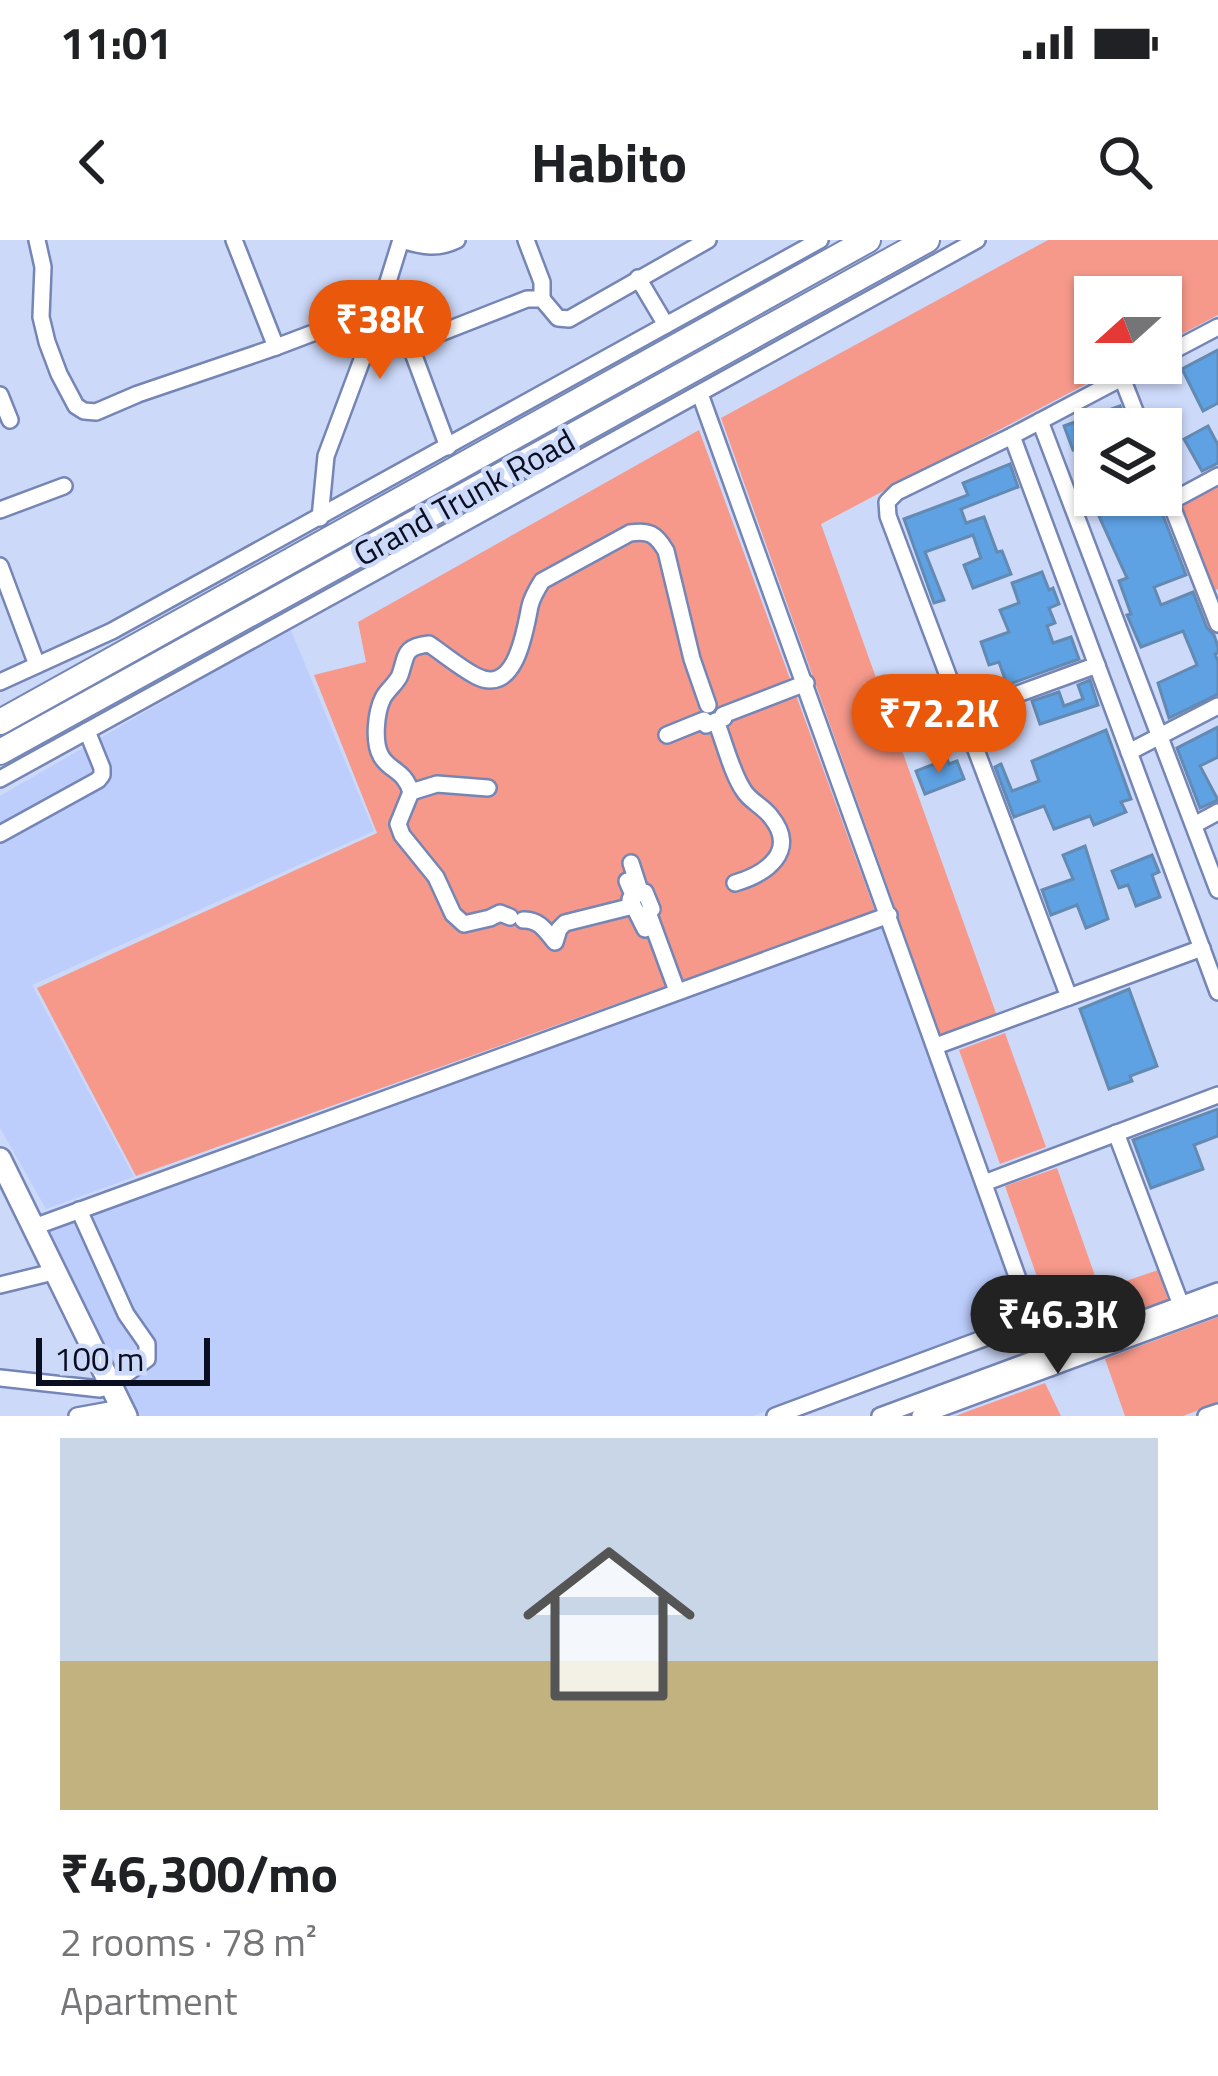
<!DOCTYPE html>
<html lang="en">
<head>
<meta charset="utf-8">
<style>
	:root { --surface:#fff; --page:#f2f2f2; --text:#202124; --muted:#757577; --accent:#ea580c }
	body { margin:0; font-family:"Titillium Web",sans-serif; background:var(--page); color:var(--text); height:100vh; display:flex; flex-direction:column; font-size:45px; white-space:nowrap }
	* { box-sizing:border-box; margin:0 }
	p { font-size:39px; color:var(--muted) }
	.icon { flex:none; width:66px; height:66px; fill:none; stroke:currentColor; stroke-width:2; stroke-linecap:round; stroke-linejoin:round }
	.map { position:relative; height:1176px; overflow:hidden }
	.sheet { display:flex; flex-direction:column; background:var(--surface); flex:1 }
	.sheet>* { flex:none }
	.needle { width:78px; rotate:249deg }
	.controls { position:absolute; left:1074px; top:36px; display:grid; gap:24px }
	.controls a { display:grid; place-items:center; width:108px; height:108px; border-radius:0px; background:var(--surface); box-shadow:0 3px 9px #0004; font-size:60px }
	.scale { position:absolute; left:36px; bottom:30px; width:174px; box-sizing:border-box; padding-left:12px; border:6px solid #090e20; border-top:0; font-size:33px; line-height:42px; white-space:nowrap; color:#090e20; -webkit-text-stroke:9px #cdd9f9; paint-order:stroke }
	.price { position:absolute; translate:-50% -102px; padding:0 27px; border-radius:42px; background:var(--accent); color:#fff; font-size:39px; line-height:78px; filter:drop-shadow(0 3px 6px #0008) }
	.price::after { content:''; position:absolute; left:50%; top:72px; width:36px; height:27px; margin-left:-18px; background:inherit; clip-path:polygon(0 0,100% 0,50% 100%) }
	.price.on { background:#222; color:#fff }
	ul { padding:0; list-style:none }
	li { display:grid; align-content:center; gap:24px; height:636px; padding:0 60px }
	li span { display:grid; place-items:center; height:372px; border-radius:0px; color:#555 }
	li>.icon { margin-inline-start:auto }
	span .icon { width:216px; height:216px; fill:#fffc; stroke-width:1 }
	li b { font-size:51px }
	.status { display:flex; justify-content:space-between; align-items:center; height:84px; padding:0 60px; background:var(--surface); direction:ltr }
	.status svg { height:33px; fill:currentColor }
	header { display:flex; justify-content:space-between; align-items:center; height:156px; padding:0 60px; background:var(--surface); font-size:54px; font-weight:700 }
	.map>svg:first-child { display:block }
</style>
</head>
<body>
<div class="status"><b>11:01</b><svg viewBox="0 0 49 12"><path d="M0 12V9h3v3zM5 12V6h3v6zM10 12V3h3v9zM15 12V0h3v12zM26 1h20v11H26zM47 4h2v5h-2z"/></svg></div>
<header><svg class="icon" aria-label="back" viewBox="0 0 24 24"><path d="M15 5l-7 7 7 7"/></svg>Habito<svg class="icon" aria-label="search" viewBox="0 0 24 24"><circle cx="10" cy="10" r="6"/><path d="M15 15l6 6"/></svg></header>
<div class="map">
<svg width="1218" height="1176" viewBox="0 0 1218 1176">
	<rect width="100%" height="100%" fill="#cdd9f9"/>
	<g fill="#bdcefd">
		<path d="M290 388 374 591 32 745 134 937 46 969 0 888V556Z"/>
		<path d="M884 686 1022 1076 753 1176H136L46 990Z"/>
	</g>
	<g fill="#f6998b">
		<path d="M1048 0H1218V75L1161 105V57H1095V123H1126L821 284 997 776 940 794 721 178Z"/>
		<path d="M699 190 875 671 136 936 37 748 377 593 314 435 366 422 358 382Z"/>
		<path d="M1218 246V349L1214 351 1180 267Z"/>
		<path d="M1005 793 1046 907 1000 924 959 810Z"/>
		<path d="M1057 928 1100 1050 1158 1030 1168 1060 1059 1099 1005 946Z"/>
		<path d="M1218 1077V1163L1183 1176H1125L1105 1119Z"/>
		<path d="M1045 1143 1061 1176H955Z"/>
	</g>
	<g fill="#5fa2e4" stroke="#628ab2" stroke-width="3">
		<path d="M1218 110V163L1203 171 1182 129Z"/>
		<path d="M1120 166 1128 187 1090 189 1095 201 1073 210 1064 186Z"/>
		<path d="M1208 186 1218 205V223L1202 231 1184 199Z"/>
		<path d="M1010 224 1018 247 961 269 966 283 984 277 997 312 1002 311 1011 334 973 348 964 325 981 318 973 295 925 312 944 360 934 363 904 279 968 255 963 243Z"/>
		<path d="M1133 255H1155L1186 335 1154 347 1161 365 1193 352 1207 388 1214 395 1218 407V413L1215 414 1218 422V454L1169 478 1158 443 1197 425 1183 391 1141 407 1127 375 1131 374 1119 341 1127 338 1098 274 1134 260Z"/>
		<path d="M1042 332 1049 350 1053 348 1059 364 1049 368 1055 383 1047 386 1053 403 1071 397 1079 419 1007 445 999 422 989 425 981 402 1009 392 1000 370 1019 363 1012 343Z"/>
		<path d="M1090 440 1098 465 1040 484 1032 461 1059 452 1064 466 1083 459 1078 445Z"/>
		<path d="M1218 487V517L1200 526 1218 560 1200 568 1177 508Z"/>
		<path d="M1106 490 1131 559 1121 562 1126 572 1094 585 1090 576 1054 589 1044 566 1014 577 995 527 1001 524 1012 551 1039 541 1032 521Z"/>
		<path d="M947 519 949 524 957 521 964 539 925 554 916 531Z"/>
		<path d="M1085 606 1108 679 1086 688 1077 665 1051 675 1042 650 1073 639 1063 615Z"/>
		<path d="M1152 615 1159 632 1152 635 1160 657 1136 666 1128 645 1119 648 1112 631Z"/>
		<path d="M1129 749 1157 826 1130 836 1132 841 1109 849 1080 769Z"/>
		<path d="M1218 869V896L1194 905 1203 929 1151 948 1133 900Z"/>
	</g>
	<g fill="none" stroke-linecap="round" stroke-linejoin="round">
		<g stroke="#7586b6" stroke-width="20">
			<g id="minor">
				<path d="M37 0 43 27 41 77 47 102 59 134 76 166 84 171 96 172 138 154 276 107 379 68"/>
				<path d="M234 0 276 107"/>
				<path d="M401 0C423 6 436 10 457 0"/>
				<path d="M526 0 542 42V59"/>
				<path d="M638 38 666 85"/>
				<path d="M372 93 407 106 413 113 448 207"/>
				<path d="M407 106 527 59H542L558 78 569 79 708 0"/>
				<path d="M1161 117 1218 87"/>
				<path d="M1122 138 1142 189"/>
				<path d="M700 154 1050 1128"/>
				<path d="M0 155 10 180"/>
				<path d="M1040 181 1218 650"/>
				<path d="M1012 196 1218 752"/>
				<path d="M1161 238 1218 384"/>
				<path d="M1170 262 1218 236"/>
				<path d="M0 270 64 246"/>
				<path d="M320 278 326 216 372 93 401 0"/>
				<path d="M0 326 37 425"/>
				<path d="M0 442 112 391 820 0"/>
				<path d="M963 474 1097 425"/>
				<path d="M716 481C724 501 732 534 744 551 750 561 764 567 771 577 799 611 766 634 735 643"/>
				<path d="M667 495 704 480 706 485 724 478 723 475 806 443"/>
				<path d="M1129 512 1218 466"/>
				<path d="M0 539 977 0"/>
				<path d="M488 548 437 544 411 552C404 529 389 531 381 516 373 502 376 472 383 458 387 450 397 443 400 435 407 415 403 407 429 404 444 414 459 427 476 436 516 457 525 390 530 366 532 357 537 349 542 341L630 293C649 290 656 294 666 311L692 419 708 465"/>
				<path d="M411 552 398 584 402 595 436 637 453 674 464 684 490 678 500 673 510 677"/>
				<path d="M1194 585 1218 572"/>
				<path d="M0 594 98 540 102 535V528L87 491"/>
				<path d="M631 623 641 654 645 652 652 669 648 672 677 751"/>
				<path d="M627 641 634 657 630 659 645 689"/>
				<path d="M523 680C539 679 546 691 555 702L559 689 565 683 633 666"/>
				<path d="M1069 757 888 276 887 262 897 252 1012 196 1150 123"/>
				<path d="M936 806 1202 708"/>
				<path d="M1116 893 1181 1065"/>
				<path d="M984 943 1218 855"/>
				<path d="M34 987 889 675"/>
				<path d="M0 1045 45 1034"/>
				<path d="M0 1138 100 1149 111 1145 147 1119V1104L126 1074 79 970"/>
				<path d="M77 1176 110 1170 120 1163"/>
				<path d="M775 1176 1033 1080"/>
				<path d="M880 1176 1218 1051"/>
				<path d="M920 1176 1218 1066"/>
				<path d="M1206 1176 1218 1172"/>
			</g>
		</g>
		<g stroke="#7586b6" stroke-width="26">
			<path id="major" d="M0 919 126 1176"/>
		</g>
		<g stroke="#7586b6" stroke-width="28">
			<g id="highway">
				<path d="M0 482 868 0"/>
				<path d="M0 512 927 0"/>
			</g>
		</g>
		<use href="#minor" stroke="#fff" stroke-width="15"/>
		<use href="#major" stroke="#fff" stroke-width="21"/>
		<use href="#highway" stroke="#fff" stroke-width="24"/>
	</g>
	<g text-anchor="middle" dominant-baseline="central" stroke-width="9" stroke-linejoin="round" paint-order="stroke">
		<g font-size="33" fill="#090e20" stroke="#cdd9f9">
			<text transform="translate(464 257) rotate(-29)">Grand Trunk Road</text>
		</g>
	</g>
</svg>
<div class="controls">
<a><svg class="needle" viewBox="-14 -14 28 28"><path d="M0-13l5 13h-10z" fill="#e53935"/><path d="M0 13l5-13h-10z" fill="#757577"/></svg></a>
<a><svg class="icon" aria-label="layers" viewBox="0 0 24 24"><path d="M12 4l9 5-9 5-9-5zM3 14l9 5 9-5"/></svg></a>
</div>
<div class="scale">100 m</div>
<b class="price" style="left:380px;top:142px">₹38K</b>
<b class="price" style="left:939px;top:536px">₹72.2K</b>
<b class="price on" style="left:1058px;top:1137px">₹46.3K</b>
</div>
<section class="sheet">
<ul>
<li><span style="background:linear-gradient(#c9d6e8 60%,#c2b280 0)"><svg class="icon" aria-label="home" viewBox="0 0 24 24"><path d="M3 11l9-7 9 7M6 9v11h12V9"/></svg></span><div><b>₹46,300/mo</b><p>2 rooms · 78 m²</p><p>Apartment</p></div></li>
</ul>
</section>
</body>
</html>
